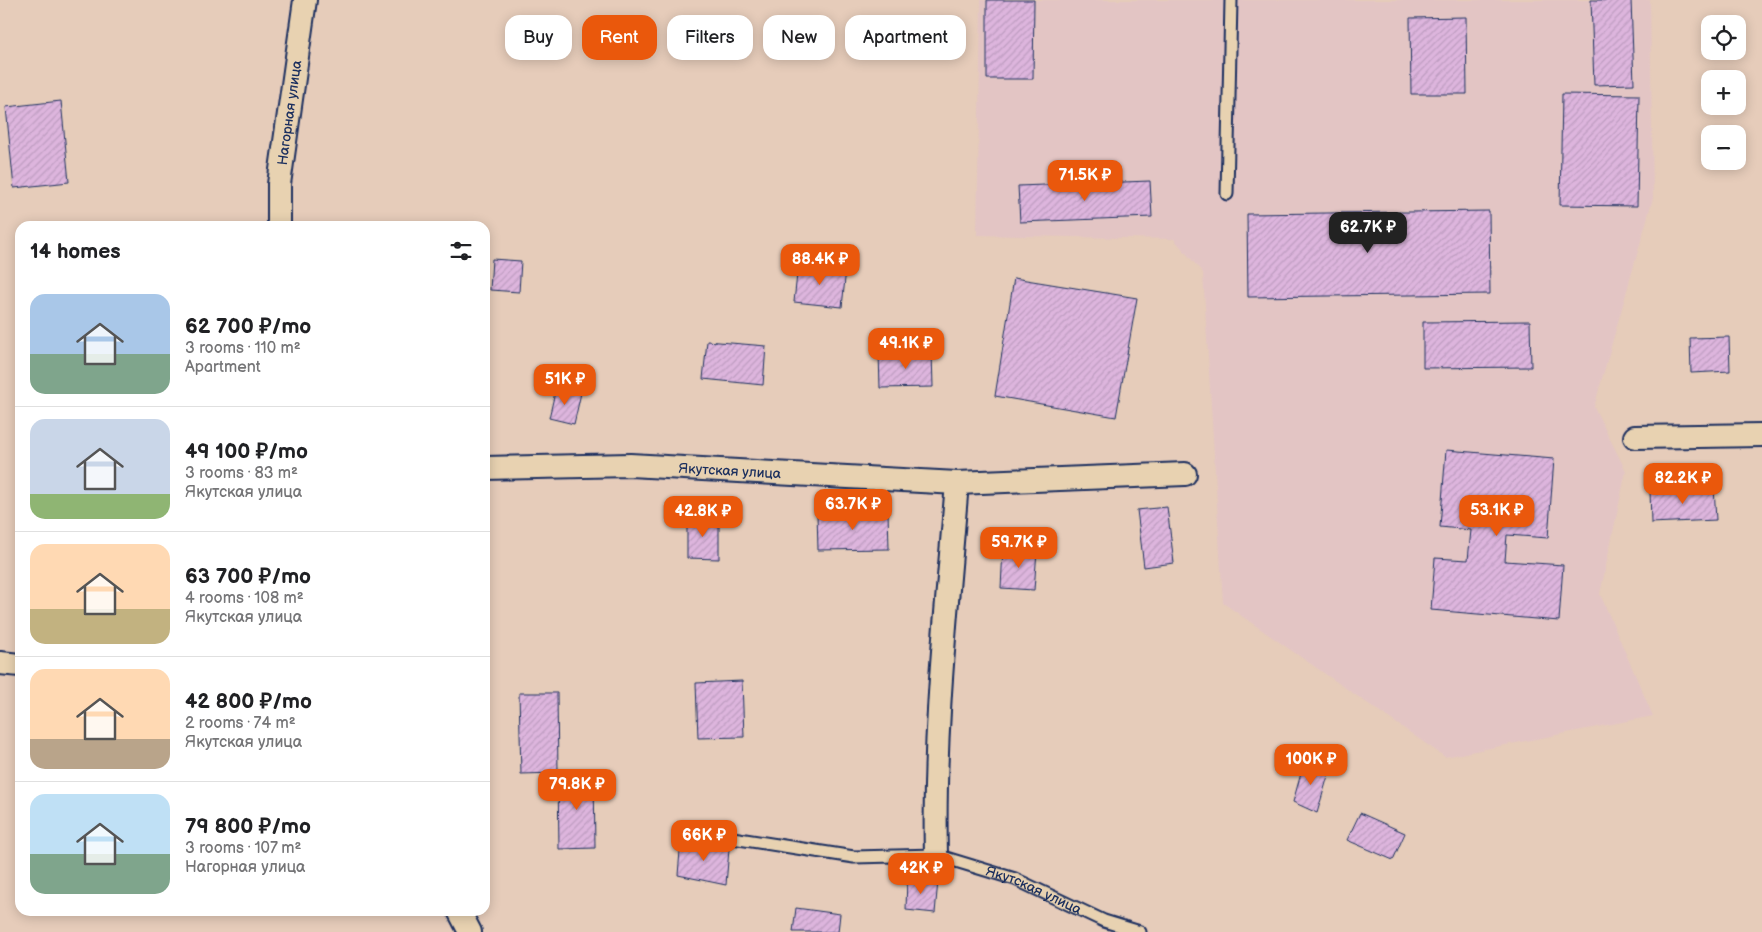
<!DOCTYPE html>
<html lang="en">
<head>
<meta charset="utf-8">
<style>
	:root { --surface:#fff; --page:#f6f6f6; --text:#202124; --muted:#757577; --line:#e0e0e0; --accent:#ea580c }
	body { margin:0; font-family:"Balsamiq Sans",sans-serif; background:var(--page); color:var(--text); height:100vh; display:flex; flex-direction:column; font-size:19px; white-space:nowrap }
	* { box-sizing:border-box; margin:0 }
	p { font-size:16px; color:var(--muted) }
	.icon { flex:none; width:28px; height:28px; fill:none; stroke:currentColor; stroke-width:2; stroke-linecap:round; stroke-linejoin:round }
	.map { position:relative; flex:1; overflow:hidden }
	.side { position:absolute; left:15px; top:221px; width:475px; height:695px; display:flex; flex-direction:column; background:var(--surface); border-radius:15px; box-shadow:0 2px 12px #0003 }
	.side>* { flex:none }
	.guide { position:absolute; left:505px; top:15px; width:475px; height:45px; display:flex; gap:10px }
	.fabs { position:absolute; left:1701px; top:15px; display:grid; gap:10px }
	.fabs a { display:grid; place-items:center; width:45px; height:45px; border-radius:10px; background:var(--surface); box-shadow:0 2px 12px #0003; font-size:25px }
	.price { position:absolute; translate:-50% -42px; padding:0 11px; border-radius:10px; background:var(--accent); color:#fff; font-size:16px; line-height:32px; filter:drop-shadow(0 1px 2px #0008) }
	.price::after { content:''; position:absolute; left:50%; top:30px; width:15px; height:11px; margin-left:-8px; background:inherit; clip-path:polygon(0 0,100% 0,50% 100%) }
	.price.on { background:#222; color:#fff }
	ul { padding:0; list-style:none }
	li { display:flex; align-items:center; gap:15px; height:125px; padding:0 15px }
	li+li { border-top:1px solid var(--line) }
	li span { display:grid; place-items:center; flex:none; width:140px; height:100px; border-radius:15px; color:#555 }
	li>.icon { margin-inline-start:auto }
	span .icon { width:60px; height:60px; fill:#fffc; stroke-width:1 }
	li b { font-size:21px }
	h2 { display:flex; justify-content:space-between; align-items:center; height:60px; padding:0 15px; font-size:21px }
	.pill { padding:0 18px; border-radius:15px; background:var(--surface); box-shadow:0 2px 12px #0003; font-size:18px; line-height:45px }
	.pill.on { background:var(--accent); color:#fff }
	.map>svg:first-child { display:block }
</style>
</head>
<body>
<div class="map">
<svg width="1762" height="932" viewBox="0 0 1762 932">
	<defs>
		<pattern id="building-hatch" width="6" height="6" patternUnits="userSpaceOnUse" patternTransform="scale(1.25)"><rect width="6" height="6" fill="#ddb5dd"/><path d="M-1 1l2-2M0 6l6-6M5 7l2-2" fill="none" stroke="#bd9cc0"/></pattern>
	</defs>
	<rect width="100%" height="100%" fill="#e6ccba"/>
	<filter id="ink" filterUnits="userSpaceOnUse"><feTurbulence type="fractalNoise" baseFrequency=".02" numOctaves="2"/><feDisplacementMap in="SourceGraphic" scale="10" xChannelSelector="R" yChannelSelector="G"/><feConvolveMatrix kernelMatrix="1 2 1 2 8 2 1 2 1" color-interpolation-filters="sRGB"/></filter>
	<g filter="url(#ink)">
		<path fill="#e3c5c4" d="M981 0H1650L1653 198 1594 407 1626 471 1600 594 1653 716 1445 757 1223 603 1203 273 1174 239 977 235Z"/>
		<g fill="url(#building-hatch)" stroke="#1b2f5e">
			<path d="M987 0H1034L1033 79H987Z"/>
			<path d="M1591 0H1631L1634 84 1594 85Z"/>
			<path d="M1466 17 1467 94H1411L1410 18Z"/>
			<path d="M1562 94 1639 95 1637 206 1560 205Z"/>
			<path d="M61 101 69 182 14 188 6 107Z"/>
			<path d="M1150 181 1152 217 1020 222 1018 186Z"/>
			<path d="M1489 211 1490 294 1248 297 1247 214Z"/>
			<path d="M492 259 521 261 519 292 490 290Z"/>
			<path d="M798 265 846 269 842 307 794 302Z"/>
			<path d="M1014 278 1137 298 1116 417 995 396Z"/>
			<path d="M1530 321 1531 367 1423 368V322Z"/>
			<path d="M1729 337 1730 371 1691 373 1690 338Z"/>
			<path d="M707 341 766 346 763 385 703 379Z"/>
			<path d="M932 352 933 387 880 388 879 353Z"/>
			<path d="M556 388 581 393 574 424 549 418Z"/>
			<path d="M1446 450 1554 459 1548 538 1507 535 1505 561 1563 565 1559 621 1431 610 1435 558 1468 560 1471 530 1440 527Z"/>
			<path d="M1714 488 1716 520 1651 523 1650 490Z"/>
			<path d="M1167 507 1174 563 1144 567 1137 510Z"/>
			<path d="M888 512 889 549 818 550 817 513Z"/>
			<path d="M687 516 719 517V559L687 558Z"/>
			<path d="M1003 549 1037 551 1034 590 1001 588Z"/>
			<path d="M742 681 744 737 698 738 696 683Z"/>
			<path d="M519 693H557L558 773 521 774Z"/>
			<path d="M1305 759 1330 769 1317 813 1293 802Z"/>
			<path d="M594 773 595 848 559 849 558 774Z"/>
			<path d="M1360 813 1405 833 1393 860 1347 840Z"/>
			<path d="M681 839 729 849 726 885 678 875Z"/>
			<path d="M907 877 938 881 935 913 906 910Z"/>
			<path d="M796 908 840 914 838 932H793Z"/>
		</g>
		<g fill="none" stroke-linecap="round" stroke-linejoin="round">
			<g stroke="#1b2f5e" stroke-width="15">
				<g id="service">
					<path d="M1227 194 1231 0"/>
					<path id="s1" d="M688 831 854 857 936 855 1015 879 1104 921 1140 932"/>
				</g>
			</g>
			<g stroke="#1b2f5e" stroke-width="26">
				<g id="minor">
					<path id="s2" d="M279 226V184L305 0"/>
					<path d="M1635 437 1762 435"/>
					<path id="s3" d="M485 468 630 465 957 483 1185 474"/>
					<path d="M0 663 20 665"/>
					<path d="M936 855C933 731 947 607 957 483"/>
					<path d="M459 911 470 932"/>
				</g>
			</g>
			<use href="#service" stroke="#e8d2b1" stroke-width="11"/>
			<use href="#minor" stroke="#e8d2b1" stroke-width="22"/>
		</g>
	</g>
	<g text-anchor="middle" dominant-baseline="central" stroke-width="4" stroke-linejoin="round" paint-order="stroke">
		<g font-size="14" fill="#1b2f5e" stroke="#e8d2b1">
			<text stroke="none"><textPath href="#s2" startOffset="114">Нагорная улица</textPath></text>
			<text stroke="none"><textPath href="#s3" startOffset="245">Якутская улица</textPath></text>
			<text stroke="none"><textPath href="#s1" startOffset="354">Якутская улица</textPath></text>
		</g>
	</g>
</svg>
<div class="fabs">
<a><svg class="icon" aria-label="locate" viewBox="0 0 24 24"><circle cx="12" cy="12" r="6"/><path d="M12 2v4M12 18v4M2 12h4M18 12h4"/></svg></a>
<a>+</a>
<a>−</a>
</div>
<b class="price" style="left:1085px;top:202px">71.5K ₽</b>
<b class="price on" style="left:1368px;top:254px">62.7K ₽</b>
<b class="price" style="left:820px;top:286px">88.4K ₽</b>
<b class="price" style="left:906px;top:370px">49.1K ₽</b>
<b class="price" style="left:565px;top:406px">51K ₽</b>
<b class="price" style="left:1683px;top:505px">82.2K ₽</b>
<b class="price" style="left:853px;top:531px">63.7K ₽</b>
<b class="price" style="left:1497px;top:537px">53.1K ₽</b>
<b class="price" style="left:703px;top:538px">42.8K ₽</b>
<b class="price" style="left:1019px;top:569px">59.7K ₽</b>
<b class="price" style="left:1311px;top:786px">100K ₽</b>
<b class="price" style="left:577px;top:811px">79.8K ₽</b>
<b class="price" style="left:704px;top:862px">66K ₽</b>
<b class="price" style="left:921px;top:895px">42K ₽</b>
<div class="guide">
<a class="pill">Buy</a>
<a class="pill on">Rent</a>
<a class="pill">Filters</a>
<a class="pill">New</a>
<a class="pill">Apartment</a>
</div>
<section class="side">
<h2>14 homes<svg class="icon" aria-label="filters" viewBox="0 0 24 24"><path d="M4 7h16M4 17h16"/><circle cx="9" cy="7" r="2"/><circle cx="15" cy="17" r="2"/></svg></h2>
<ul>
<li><span style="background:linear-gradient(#a9c7e8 60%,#7fa58c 0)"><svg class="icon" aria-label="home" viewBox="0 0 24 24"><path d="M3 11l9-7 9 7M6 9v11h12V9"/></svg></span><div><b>62 700 ₽/mo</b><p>3 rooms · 110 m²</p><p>Apartment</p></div></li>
<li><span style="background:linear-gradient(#c9d6e8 75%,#8fb573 0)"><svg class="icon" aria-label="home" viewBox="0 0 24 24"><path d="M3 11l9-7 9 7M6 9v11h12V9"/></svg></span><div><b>49 100 ₽/mo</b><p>3 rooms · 83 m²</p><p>Якутская улица</p></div></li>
<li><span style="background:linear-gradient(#ffd9b3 65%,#c2b280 0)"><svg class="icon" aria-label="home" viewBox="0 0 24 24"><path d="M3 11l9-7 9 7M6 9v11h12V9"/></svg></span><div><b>63 700 ₽/mo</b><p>4 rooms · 108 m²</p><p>Якутская улица</p></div></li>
<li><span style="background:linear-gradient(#ffd9b3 70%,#b9a48a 0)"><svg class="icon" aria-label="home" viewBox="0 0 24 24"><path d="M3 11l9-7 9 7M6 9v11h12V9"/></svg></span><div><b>42 800 ₽/mo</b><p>2 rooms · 74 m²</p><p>Якутская улица</p></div></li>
<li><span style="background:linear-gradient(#bfe0f5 60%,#7fa58c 0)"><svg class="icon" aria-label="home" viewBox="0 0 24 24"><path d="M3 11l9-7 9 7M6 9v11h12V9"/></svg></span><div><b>79 800 ₽/mo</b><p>3 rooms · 107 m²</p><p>Нагорная улица</p></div></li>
</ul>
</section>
</div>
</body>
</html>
